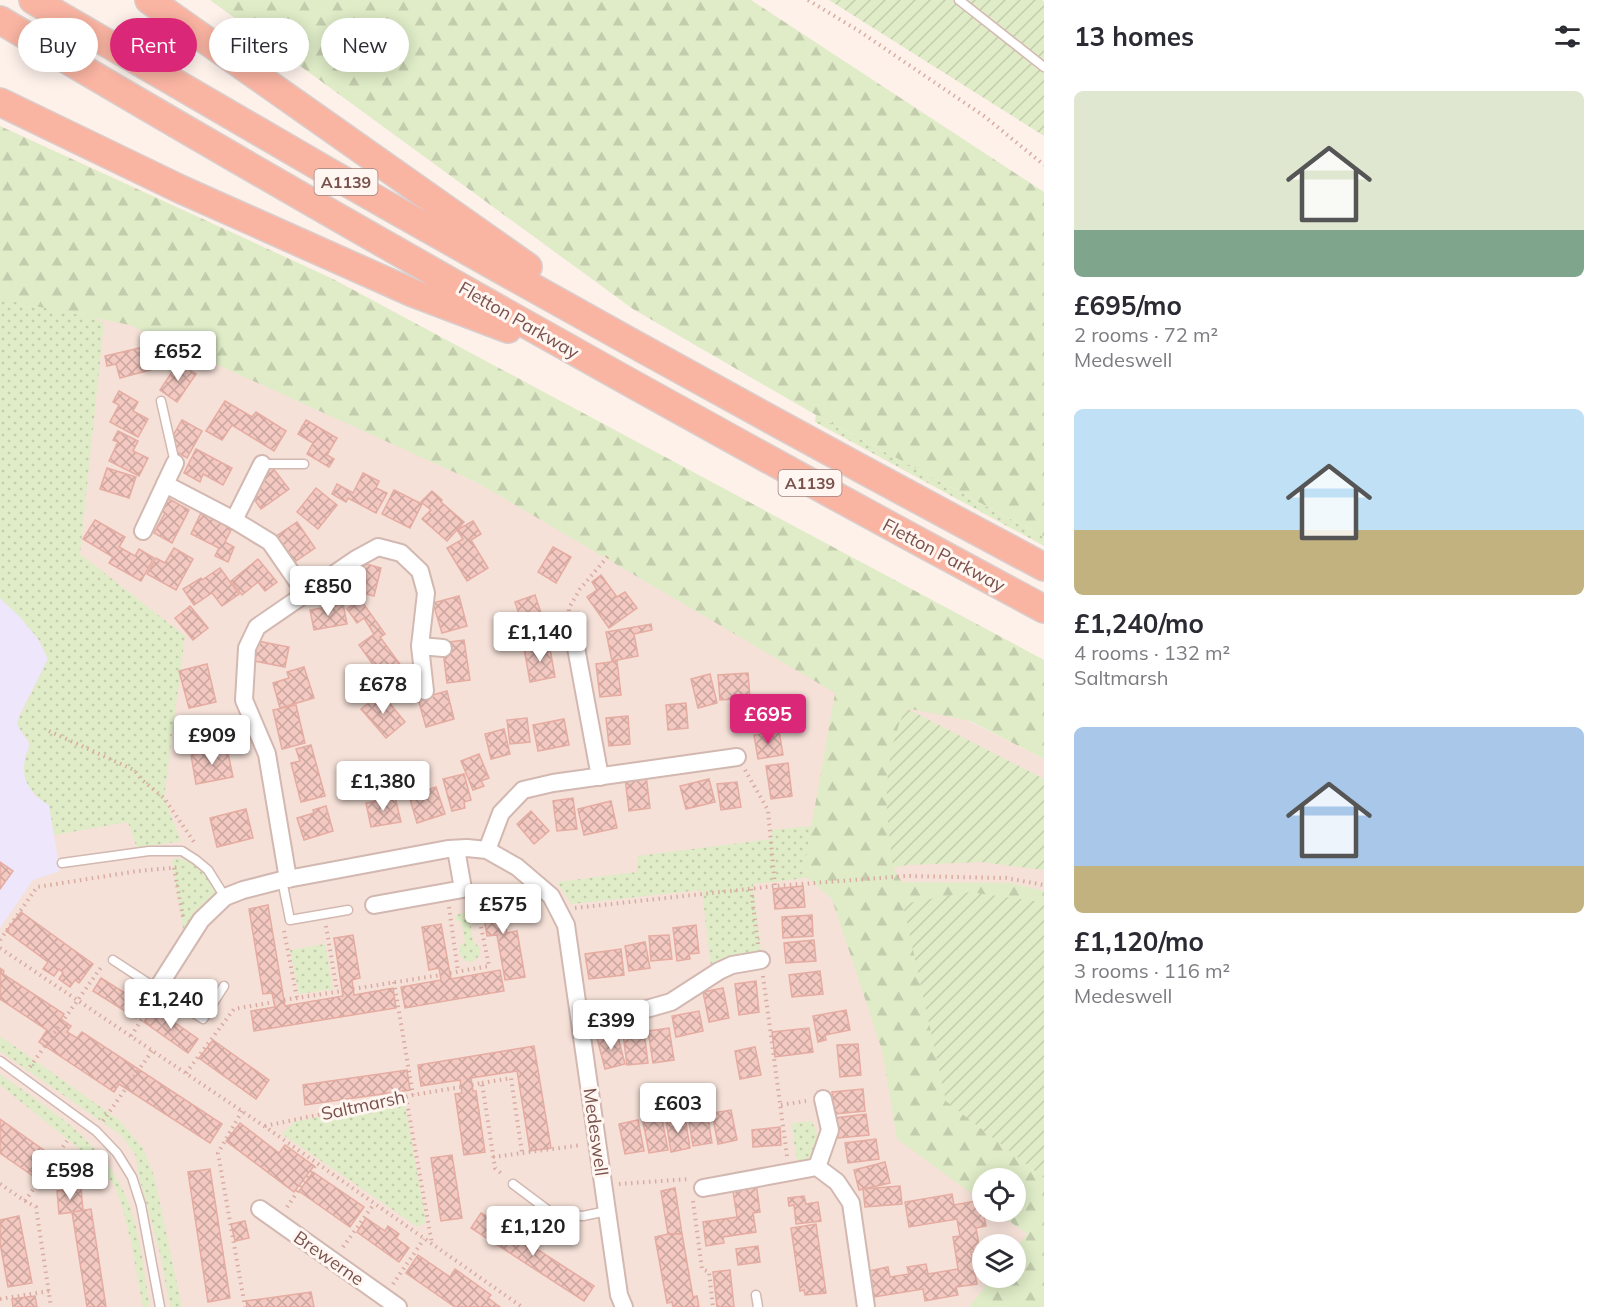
<!DOCTYPE html>
<html lang="en">
<head>
<meta charset="utf-8">
<style>
	:root { --surface:#fff; --page:#f7f7f7; --text:#2b2b33; --muted:#7c7c81; --accent:#db2777 }
	body { margin:0; font-family:Mulish,sans-serif; background:var(--page); color:var(--text); height:100vh; display:flex; flex-direction:column; font-size:22px; white-space:nowrap }
	* { box-sizing:border-box; margin:0 }
	p { font-size:20px; color:var(--muted) }
	.icon { flex:none; width:33px; height:33px; fill:none; stroke:currentColor; stroke-width:2; stroke-linecap:round; stroke-linejoin:round }
	.map { position:relative; flex:1; overflow:hidden }
	.side { display:flex; flex-direction:column; background:var(--surface); width:570px }
	.side>* { flex:none }
	.hud { position:absolute; left:18px; top:18px; width:570px; height:54px; display:flex; gap:12px }
	.controls { position:absolute; left:972px; top:1168px; display:grid; gap:12px }
	.controls a { display:grid; place-items:center; width:54px; height:54px; border-radius:50%; background:var(--surface); box-shadow:0 3px 15px #0003; font-size:30px }
	.price { position:absolute; translate:-50% -51px; padding:0 14px; border-radius:6px; background:#fff; color:#222; font-size:20px; line-height:39px; filter:drop-shadow(0 2px 3px #0008) }
	.price::after { content:''; position:absolute; left:50%; top:36px; width:18px; height:14px; margin-left:-9px; background:inherit; clip-path:polygon(0 0,100% 0,50% 100%) }
	.price.active { background:var(--accent); color:#fff }
	ul { padding:0; list-style:none }
	li { display:grid; align-content:center; gap:12px; height:318px; padding:0 30px }
	li span { display:grid; place-items:center; height:186px; border-radius:9px; color:#555 }
	li>.icon { margin-inline-start:auto }
	span .icon { width:108px; height:108px; fill:#fffc; stroke-width:1 }
	li b { font-size:26px }
	h2 { display:flex; justify-content:space-between; align-items:center; height:72px; padding:0 30px; font-size:26px }
	.pill { padding:0 21px; border-radius:27px; background:var(--surface); box-shadow:0 3px 15px #0003; font-size:21px; line-height:54px }
	.pill.active { background:var(--accent); color:#fff }
	main { display:flex; flex:1; min-height:0 }
	.map>svg:first-child { display:block }
</style>
</head>
<body>
<main>
<div class="map">
<svg width="1044" height="1307" viewBox="0 0 1044 1307">
	<defs>
		<pattern id="grass-dots" width="8" height="8" patternUnits="userSpaceOnUse" patternTransform="scale(1.5)"><rect width="8" height="8" fill="#dfecc7"/><path d="M2 2h.1M6 6h.1" fill="none" stroke="#c3ccad" stroke-width="1.8" stroke-linecap="round"/></pattern>
		<pattern id="forest-firs" width="22" height="20" patternUnits="userSpaceOnUse" patternTransform="scale(1.5)"><rect width="22" height="20" fill="#dfecc7"/><path d="M5 1l3.5 6h-7zM16 11l3.5 6h-7z" fill="#c3ccad"/></pattern>
		<pattern id="garden-furrows" width="10" height="10" patternUnits="userSpaceOnUse" patternTransform="scale(1.5)"><rect width="10" height="10" fill="#dfecc7"/><path d="M-1 1l2-2M0 10L10 0M9 11l2-2" fill="none" stroke="#c3ccad"/></pattern>
		<pattern id="building-cross-hatch" width="8" height="8" patternUnits="userSpaceOnUse" patternTransform="scale(1.5)"><rect width="8" height="8" fill="#f3c9c1"/><path d="M0 0l8 8M0 8l8-8" fill="none" stroke="#caa69f"/></pattern>
	</defs>
	<rect width="100%" height="100%" fill="#fdf1ea"/>
	<path fill="#f5e1d8" fill-rule="evenodd" d="M0 254 862 667 1044 759V1307H0ZM982 1179H1016V1212H982ZM982 1245H1016V1278H982Z"/>
	<path fill="#eee6fa" d="M0 598 21 618 39 640 48 659 19 716 23 735 28 740 29 747 25 757 34 795 49 805 60 871 33 880 0 928Z"/>
	<g fill="url(#grass-dots)">
		<path d="M0 274 104 323 80 554 185 636 164 798 181 841 137 848 128 822 54 835 49 805C31 794 19 779 26 756 27 751 31 748 29 742 26 735 20 733 17 722L48 659 39 640 21 618 0 598Z"/>
		<path d="M816 415 1044 537V546L815 422Z"/>
		<path d="M812 826 806 878 753 884 762 960 711 967 702 890 571 904 557 882 637 872 638 856 771 839 772 830Z"/>
		<path d="M180 858C204 867 208 873 219 896L184 934 172 860Z"/>
		<path d="M469 912 473 941 480 948 479 956 473 962 465 961 460 954V946L465 942 461 921H455V915Z"/>
		<path d="M325 944 333 989 299 994 290 950Z"/>
		<path d="M0 1036 119 1120 143 1148 154 1176 182 1307H170L160 1253 138 1173 136 1156 121 1135 0 1051Z"/>
		<path d="M0 1074C56 1114 116 1149 134 1220 142 1249 145 1278 150 1307H143L131 1242 122 1206 114 1185 91 1158 0 1085Z"/>
		<path d="M404 1100 426 1222 418 1227 282 1134 294 1122Z"/>
		<path d="M811 1121C821 1136 817 1143 812 1159L797 1161 791 1123Z"/>
	</g>
	<g fill="url(#forest-firs)">
		<path d="M210 0H751L1044 192V537L816 415 633 309Z"/>
		<path d="M0 126 331 278 1044 660V759L970 721 906 708 901 719 890 760 893 868 902 882 1011 883 1044 891V905L1034 901 946 1101 1044 1178V1307H969L992 1278H1016V1249L1027 1234 997 1212H1016V1179H982V1201L897 1139 882 1050 832 899 803 874 835 693 478 483 130 325 0 299Z"/>
	</g>
	<g fill="url(#garden-furrows)">
		<path d="M829 0H1042L1044 2V136Z"/>
		<path d="M906 708 1044 779V870L981 862 907 865 893 868C891 846 887 824 887 803 886 772 892 736 906 708Z"/>
		<path d="M969 892 1034 901 1044 905V1178L946 1101 903 904Z"/>
	</g>
	<g fill="url(#building-cross-hatch)" stroke="#e6aba1" stroke-width="1.5">
		<path d="M148 346 154 369 120 378 116 364 107 366 105 356Z"/>
		<path d="M178 363 196 374 177 402 160 390Z"/>
		<path d="M119 391 138 402 133 411 148 419 138 437 110 422 119 405 113 402Z"/>
		<path d="M225 401 252 417 256 412 286 431 274 451 232 425 222 440 206 431Z"/>
		<path d="M182 420 202 431 187 458 167 446Z"/>
		<path d="M306 420 337 438 327 455 334 459 329 467 307 454 313 443 298 434Z"/>
		<path d="M118 431 138 441 133 451 148 458 139 476 109 461 118 442 113 440Z"/>
		<path d="M196 449 232 468 223 485 203 474 200 482 184 473Z"/>
		<path d="M272 467 289 489 261 509 248 491 259 476Z"/>
		<path d="M107 468 136 477 129 498 100 489Z"/>
		<path d="M363 473 379 481 376 488 387 493 376 513 348 498 346 502 332 494 337 484 353 493Z"/>
		<path d="M316 488 337 505 318 529 297 512Z"/>
		<path d="M394 490 422 504 410 528 382 514Z"/>
		<path d="M432 491 442 500 441 502 464 522 447 541 422 519 431 510 421 502Z"/>
		<path d="M162 495 189 510 172 543 154 533 165 513 155 508Z"/>
		<path d="M201 513 232 528 225 542 234 547 228 562 215 556 219 548 191 534Z"/>
		<path d="M95 520 125 537 119 547 135 556 139 549 154 558 141 581 109 563 113 557 83 539Z"/>
		<path d="M473 521 481 534 471 540 488 568 467 581 447 548 463 539 457 530Z"/>
		<path d="M297 522 315 548 293 563 275 537Z"/>
		<path d="M553 547 571 557 556 583 538 572Z"/>
		<path d="M174 548 193 559 176 590 147 574 156 558 165 563Z"/>
		<path d="M258 559 277 582 265 591 258 582 242 595 231 581Z"/>
		<path d="M356 561 381 568 374 596 349 589Z"/>
		<path d="M220 568 239 594 222 606 212 593 194 605 183 589 201 578 202 580Z"/>
		<path d="M601 575 617 597 625 592 637 608 609 628 587 597 597 590 592 582Z"/>
		<path d="M535 595 546 628 526 635 515 602Z"/>
		<path d="M459 596 467 626 442 633 433 603Z"/>
		<path d="M360 599 385 634 380 637 402 667 380 682 371 669 374 666 359 645 374 634 364 618 357 623 347 609Z"/>
		<path d="M343 604 347 624 314 630 310 610Z"/>
		<path d="M190 606 208 628 193 640 175 618Z"/>
		<path d="M651 624 652 630 634 634 638 656 612 661 606 632Z"/>
		<path d="M252 640 289 647 285 667 249 660Z"/>
		<path d="M464 640 470 680 447 683 442 643Z"/>
		<path d="M549 643 555 677 530 682 524 648Z"/>
		<path d="M617 661 621 695 600 697 596 664Z"/>
		<path d="M207 664 216 702 189 708 179 671Z"/>
		<path d="M304 667 314 698 280 708 273 683 289 678 287 672Z"/>
		<path d="M748 673 750 698 720 700 718 675Z"/>
		<path d="M710 674 717 703 698 708 691 679Z"/>
		<path d="M447 691 454 719 426 727 418 699Z"/>
		<path d="M381 693 405 722 386 738 361 709Z"/>
		<path d="M787 698 792 727 772 731 766 702Z"/>
		<path d="M686 703 688 728 668 730 666 705Z"/>
		<path d="M296 705 305 743 282 749 273 710Z"/>
		<path d="M628 716 630 744 609 746 606 718Z"/>
		<path d="M527 718 530 742 510 744 507 720Z"/>
		<path d="M564 719 569 745 538 751 533 725Z"/>
		<path d="M504 729 510 754 491 759 485 734Z"/>
		<path d="M779 731 783 755 758 759 754 735Z"/>
		<path d="M311 745 325 796 301 802 291 763 300 761 296 749Z"/>
		<path d="M227 748 233 777 196 784 191 755Z"/>
		<path d="M479 754 489 778 481 781 484 786 473 790 461 761Z"/>
		<path d="M788 763 792 796 771 799 766 766Z"/>
		<path d="M464 774 471 800 464 802 465 808 452 811 443 779Z"/>
		<path d="M646 775 650 808 629 811 625 778Z"/>
		<path d="M709 779 715 802 686 809 680 786Z"/>
		<path d="M737 782 741 807 721 810 717 784Z"/>
		<path d="M436 787 445 814 417 823 409 796Z"/>
		<path d="M395 797 401 822 371 827 366 803Z"/>
		<path d="M573 798 577 829 557 831 553 801Z"/>
		<path d="M611 801 617 828 584 835 578 809Z"/>
		<path d="M326 806 333 831 304 840 297 818 314 813 313 810Z"/>
		<path d="M246 809 253 838 217 847 210 818Z"/>
		<path d="M531 811 549 831 534 844 517 824Z"/>
		<path d="M0 862 13 871 0 889Z"/>
		<path d="M803 886 805 907 775 909 773 889Z"/>
		<path d="M500 890 507 933 517 931 525 977 505 980 497 935 487 936 480 893Z"/>
		<path d="M268 905 285 1006 343 996 334 938 353 935 360 978 352 980 354 995 393 988 396 1008 254 1031 251 1011 275 1007 272 993 263 994 249 909Z"/>
		<path d="M21 912 93 964 79 983 75 980 70 987 59 979 63 973 59 969 54 976 43 969 48 962 6 931Z"/>
		<path d="M812 915 813 936 783 938 782 917Z"/>
		<path d="M441 924 451 979 500 970 504 991 405 1008 401 987 441 980 439 968 429 970 422 927Z"/>
		<path d="M696 925 699 953 689 954 690 959 677 961 673 928Z"/>
		<path d="M669 935 672 959 651 961 649 936Z"/>
		<path d="M814 940 816 961 786 963 784 943Z"/>
		<path d="M645 942 650 968 629 971 625 946Z"/>
		<path d="M621 949 624 975 589 979 585 954Z"/>
		<path d="M0 968 4 971 3 974 64 1014 61 1019 71 1026 67 1032 77 1038 82 1032 222 1124 210 1143 119 1084 114 1092 39 1042 47 1030 0 999Z"/>
		<path d="M820 971 823 994 792 997 789 975Z"/>
		<path d="M101 978 144 1005 136 1018 93 991Z"/>
		<path d="M756 981 759 1012 739 1015 735 984Z"/>
		<path d="M723 988 729 1018 709 1022 703 992Z"/>
		<path d="M154 1008 198 1039 188 1053 144 1022Z"/>
		<path d="M846 1010 850 1030 825 1035 826 1040 818 1042 813 1016Z"/>
		<path d="M699 1011 703 1031 676 1037 672 1016Z"/>
		<path d="M669 1028 674 1060 653 1063 648 1031Z"/>
		<path d="M809 1028 813 1052 775 1057 772 1032Z"/>
		<path d="M644 1032 648 1063 627 1065 623 1034Z"/>
		<path d="M617 1033 625 1064 605 1069 597 1038Z"/>
		<path d="M213 1040 269 1080 256 1099 199 1058Z"/>
		<path d="M858 1044 861 1075 840 1077 837 1045Z"/>
		<path d="M534 1046 551 1148 530 1151 517 1071 471 1078 473 1091H476L485 1152 464 1155 455 1094 462 1093 460 1080 421 1086 418 1065Z"/>
		<path d="M755 1047 761 1075 740 1079 735 1051Z"/>
		<path d="M407 1070 410 1090 305 1105 303 1085Z"/>
		<path d="M863 1089 865 1111 835 1114 832 1092Z"/>
		<path d="M731 1110 737 1140 718 1144 712 1113Z"/>
		<path d="M707 1112 712 1143 693 1146 688 1115Z"/>
		<path d="M866 1114 869 1135 838 1138 835 1118Z"/>
		<path d="M685 1117 690 1148 671 1152 666 1121Z"/>
		<path d="M0 1119 52 1156 36 1178 0 1153Z"/>
		<path d="M662 1119 668 1150 649 1153 643 1122Z"/>
		<path d="M638 1120 644 1151 625 1154 619 1124Z"/>
		<path d="M240 1123 279 1153 285 1145 314 1166 294 1192 226 1141Z"/>
		<path d="M780 1127 781 1145 753 1147 752 1130Z"/>
		<path d="M876 1139 879 1159 848 1163 845 1143Z"/>
		<path d="M452 1155 462 1218 441 1221 431 1158Z"/>
		<path d="M885 1162 890 1183 859 1190 854 1170Z"/>
		<path d="M210 1169 230 1298 208 1302 188 1172Z"/>
		<path d="M313 1172 364 1207 350 1227 299 1191Z"/>
		<path d="M756 1182 760 1212 753 1213 756 1232 723 1237 724 1243 706 1246 703 1222 737 1217 732 1185Z"/>
		<path d="M900 1186 902 1204 865 1207 863 1189Z"/>
		<path d="M81 1188 83 1211 59 1214 57 1191Z"/>
		<path d="M675 1188 682 1234H668L661 1191Z"/>
		<path d="M952 1194 954 1205 982 1200V1212H994V1216L984 1217 986 1226 976 1228 980 1251 971 1252 977 1284 956 1287 958 1295 925 1301 923 1289 874 1297 869 1271 888 1267 890 1277 909 1274 907 1267 926 1264 928 1274 958 1269 953 1237 960 1236 957 1219 909 1227 905 1202Z"/>
		<path d="M804 1196 806 1204 818 1202 821 1221 796 1224 794 1205 789 1206 788 1198Z"/>
		<path d="M91 1209 106 1307H87L72 1212Z"/>
		<path d="M481 1213 594 1286 584 1301 471 1228Z"/>
		<path d="M19 1216 32 1283 8 1287 0 1243V1220Z"/>
		<path d="M366 1218 385 1231 388 1226 399 1234 396 1238 409 1248 399 1262 357 1232Z"/>
		<path d="M245 1221 249 1238 235 1241 231 1224Z"/>
		<path d="M816 1224 826 1293 805 1295 804 1290 800 1291 791 1228Z"/>
		<path d="M668 1234H682L693 1297 697 1296 699 1307H673L672 1302 667 1303 655 1237Z"/>
		<path d="M758 1246 760 1262 738 1265 736 1249Z"/>
		<path d="M418 1255 450 1277 455 1269 491 1295 488 1298 500 1307H455L406 1273Z"/>
		<path d="M730 1270 734 1307H717L713 1272Z"/>
		<path d="M311 1292 314 1307H247L246 1301Z"/>
		<path d="M35 1296 37 1307H13L12 1299Z"/>
	</g>
	<g fill="none" stroke-linecap="round" stroke-linejoin="round">
		<g stroke="#d3b8b1" stroke-width="11">
			<g id="service">
				<path d="M959 0 1044 67"/>
				<path d="M161 401 175 463"/>
				<path d="M262 464H304"/>
				<path d="M62 863 149 851H182L196 860 208 870 225 897"/>
				<path d="M282 880 290 920 348 910"/>
				<path d="M113 960 203 1019 224 986"/>
				<path d="M0 1061 96 1131 117 1153 132 1177 141 1205 160 1307"/>
				<path d="M513 1184 553 1214 583 1216 607 1211"/>
				<path d="M756 1295 758 1307"/>
			</g>
		</g>
		<g stroke="#d3b8b1" stroke-width="20">
			<g id="minor">
				<path d="M165 484 234 520 270 542 306 594"/>
				<path d="M234 520 262 464"/>
				<path d="M143 531 175 463"/>
				<path d="M572 626 600 777"/>
				<path d="M420 646 443 648"/>
				<path d="M487 850 501 813 523 790 553 783 737 757"/>
				<path d="M288 879 267 754 244 700 247 648 257 627 356 559 378 547 401 553 420 571 426 593 420 646 425 691"/>
				<path d="M374 905 463 889 456 849"/>
				<path d="M157 989 201 920 225 897 243 890 282 880 448 849 467 848 487 850 517 867 551 896 566 925 619 1295 624 1307"/>
				<path d="M580 1021 643 1010 671 1002 719 971 732 965 761 960"/>
				<path d="M817 1167 830 1130 823 1099"/>
				<path d="M703 1188 817 1167 837 1182 851 1203 866 1307"/>
				<path d="M260 1209 398 1307"/>
			</g>
		</g>
		<g stroke="#d9cecd" stroke-width="30">
			<g id="trunk">
				<path d="M33 0C130 57 227 114 325 170 563 306 802 438 1044 567"/>
				<path d="M149 0 528 267"/>
				<path d="M0 20C343 224 692 420 1044 609"/>
				<path d="M0 102 180 189 413 293 508 329"/>
			</g>
		</g>
		<g stroke="#d9aca3" stroke-width="4" stroke-dasharray="1.5 4.5" stroke-linecap="butt">
			<path d="M808 0 859 31 984 116 1044 165"/>
			<path d="M569 611V608L580 589 609 555"/>
			<path d="M49 731 134 770 142 780 164 798 194 842"/>
			<path d="M745 770 768 810 775 886"/>
			<path d="M174 868 183 917"/>
			<path d="M751 889 758 945"/>
			<path d="M449 907 458 972"/>
			<path d="M575 908 775 886 906 876 1006 878 1044 885"/>
			<path d="M326 926 337 991"/>
			<path d="M284 931 297 998"/>
			<path d="M0 940 37 887 138 871 181 867"/>
			<path d="M0 948 264 1126 522 1307"/>
			<path d="M450 973 489 966 478 912 472 902"/>
			<path d="M763 976 787 1156"/>
			<path d="M394 982 413 1095"/>
			<path d="M353 989 440 975"/>
			<path d="M284 1000 342 991"/>
			<path d="M131 1036 152 1004"/>
			<path d="M30 1067 102 966"/>
			<path d="M186 1073 234 1009 274 1002"/>
			<path d="M482 1083 511 1078 522 1153"/>
			<path d="M472 1085 482 1083 495 1168 503 1175"/>
			<path d="M406 1097 432 1244"/>
			<path d="M781 1105 806 1101"/>
			<path d="M242 1111 218 1153 245 1307"/>
			<path d="M103 1121 152 1051"/>
			<path d="M265 1126 413 1095 461 1087"/>
			<path d="M493 1157 582 1145"/>
			<path d="M0 1184 25 1201 36 1207 51 1307"/>
			<path d="M619 1184 689 1179"/>
			<path d="M25 1201 67 1141"/>
			<path d="M693 1201 702 1269 709 1272 713 1307"/>
			<path d="M287 1207 317 1163"/>
			<path d="M343 1247 374 1204"/>
			<path d="M393 1284 424 1239"/>
			<path d="M0 1299 49 1291"/>
		</g>
		<use href="#service" stroke="#fff" stroke-width="8"/>
		<use href="#minor" stroke="#fff" stroke-width="16"/>
		<use href="#trunk" stroke="#fab4a2" stroke-width="27"/>
	</g>
	<g text-anchor="middle" dominant-baseline="central" stroke-width="6" stroke-linejoin="round" paint-order="stroke">
		<g fill="#fff6f1" stroke="#a1827e" stroke-width="1.5">
			<rect x="314.5" y="169" width="63" height="26" rx="4.5"/>
			<rect x="778.5" y="470" width="63" height="26" rx="4.5"/>
		</g>
		<g font-size="16" font-weight="bold" fill="#79514c">
			<text x="346" y="182">A1139</text>
			<text x="810" y="483">A1139</text>
		</g>
		<g font-size="18" fill="#79514c" stroke="#fff6f1">
			<text transform="translate(519 320) rotate(30)">Fletton Parkway</text>
			<text transform="translate(944 555) rotate(28)">Fletton Parkway</text>
			<text transform="translate(363 1105) rotate(-12)">Saltmarsh</text>
			<text transform="translate(596 1132) rotate(82)">Medeswell</text>
			<text transform="translate(329 1258) rotate(35)">Brewerne</text>
		</g>
	</g>
</svg>
<div class="controls">
<a><svg class="icon" aria-label="locate" viewBox="0 0 24 24"><circle cx="12" cy="12" r="6"/><path d="M12 2v4M12 18v4M2 12h4M18 12h4"/></svg></a>
<a><svg class="icon" aria-label="layers" viewBox="0 0 24 24"><path d="M12 4l9 5-9 5-9-5zM3 14l9 5 9-5"/></svg></a>
</div>
<b class="price" style="left:178px;top:382px">£652</b>
<b class="price" style="left:328px;top:617px">£850</b>
<b class="price" style="left:540px;top:663px">£1,140</b>
<b class="price" style="left:383px;top:715px">£678</b>
<b class="price active" style="left:768px;top:745px">£695</b>
<b class="price" style="left:212px;top:766px">£909</b>
<b class="price" style="left:383px;top:812px">£1,380</b>
<b class="price" style="left:503px;top:935px">£575</b>
<b class="price" style="left:171px;top:1030px">£1,240</b>
<b class="price" style="left:611px;top:1051px">£399</b>
<b class="price" style="left:678px;top:1134px">£603</b>
<b class="price" style="left:70px;top:1201px">£598</b>
<b class="price" style="left:533px;top:1257px">£1,120</b>
<div class="hud">
<a class="pill">Buy</a>
<a class="pill active">Rent</a>
<a class="pill">Filters</a>
<a class="pill">New</a>
</div>
</div>
<section class="side">
<h2>13 homes<svg class="icon" aria-label="filters" viewBox="0 0 24 24"><path d="M4 7h16M4 17h16"/><circle cx="9" cy="7" r="2"/><circle cx="15" cy="17" r="2"/></svg></h2>
<ul>
<li><span style="background:linear-gradient(#dfe7d0 75%,#7fa58c 0)"><svg class="icon" aria-label="home" viewBox="0 0 24 24"><path d="M3 11l9-7 9 7M6 9v11h12V9"/></svg></span><div><b>£695/mo</b><p>2 rooms · 72 m²</p><p>Medeswell</p></div></li>
<li><span style="background:linear-gradient(#bfe0f5 65%,#c2b280 0)"><svg class="icon" aria-label="home" viewBox="0 0 24 24"><path d="M3 11l9-7 9 7M6 9v11h12V9"/></svg></span><div><b>£1,240/mo</b><p>4 rooms · 132 m²</p><p>Saltmarsh</p></div></li>
<li><span style="background:linear-gradient(#a9c7e8 75%,#c2b280 0)"><svg class="icon" aria-label="home" viewBox="0 0 24 24"><path d="M3 11l9-7 9 7M6 9v11h12V9"/></svg></span><div><b>£1,120/mo</b><p>3 rooms · 116 m²</p><p>Medeswell</p></div></li>
</ul>
</section>
</main>
</body>
</html>
